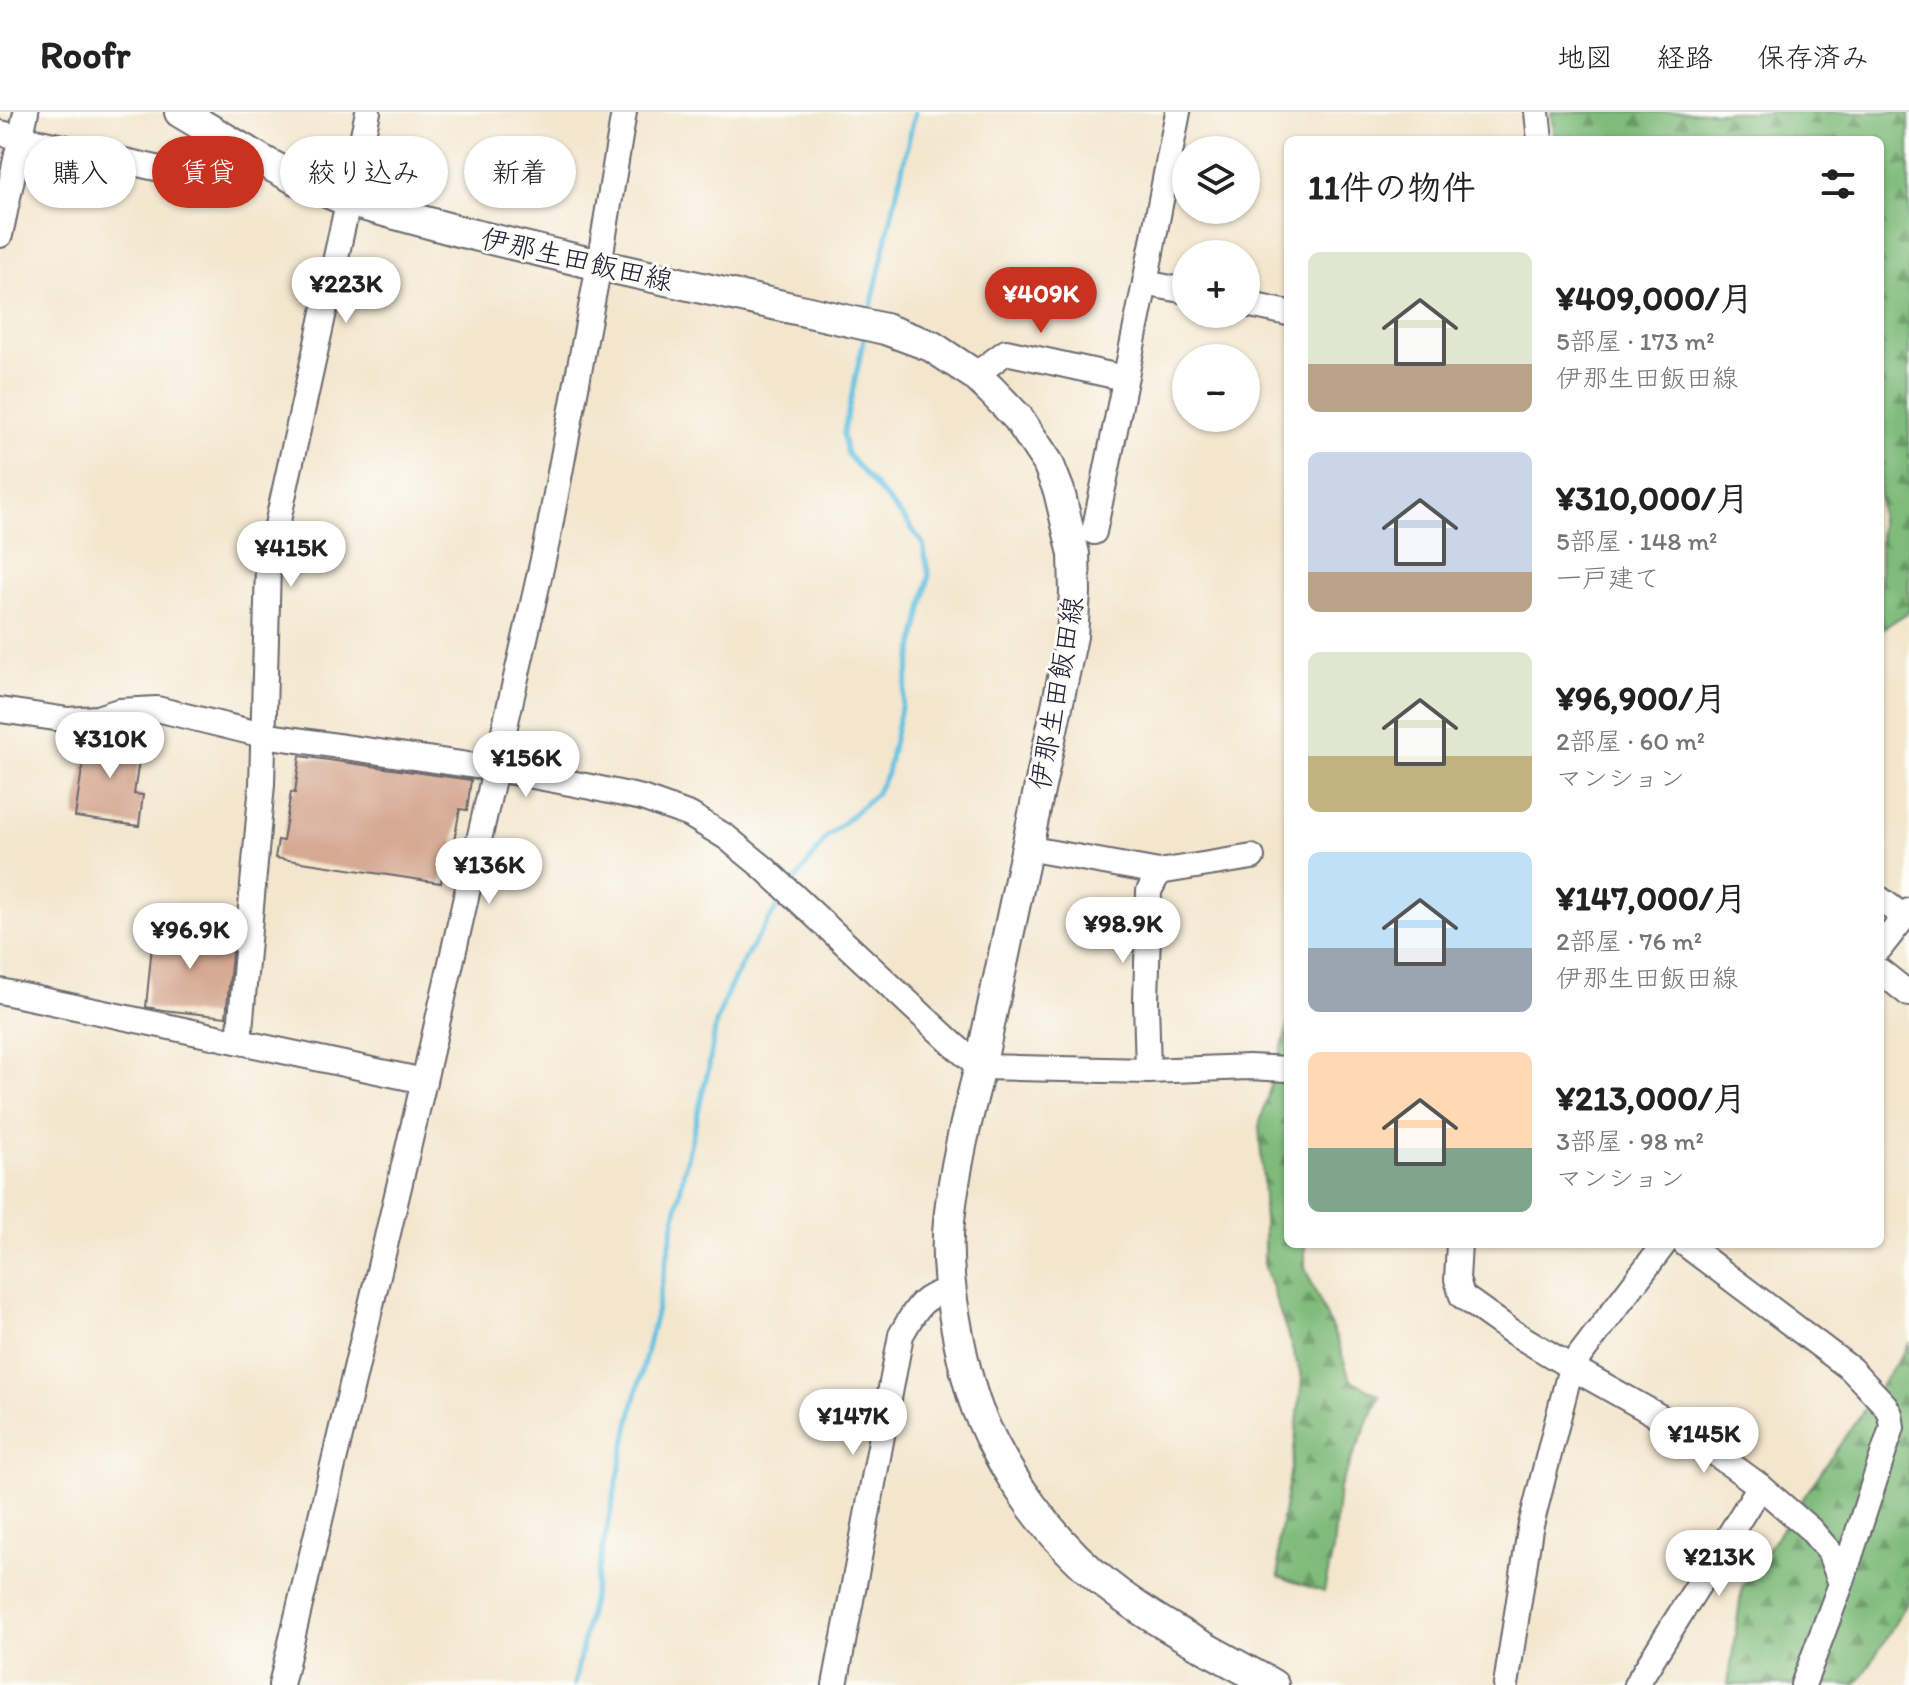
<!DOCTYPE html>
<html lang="ja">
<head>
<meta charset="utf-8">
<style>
	:root { --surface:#fff; --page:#f2f2f2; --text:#222; --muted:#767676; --line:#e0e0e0; --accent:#c8321e }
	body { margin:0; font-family:Itim,"Klee One",sans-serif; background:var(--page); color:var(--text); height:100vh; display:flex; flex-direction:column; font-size:30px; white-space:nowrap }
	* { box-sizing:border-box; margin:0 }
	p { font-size:26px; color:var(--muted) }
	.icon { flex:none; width:44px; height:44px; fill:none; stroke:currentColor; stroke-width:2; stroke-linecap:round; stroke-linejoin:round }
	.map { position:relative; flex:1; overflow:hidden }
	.panel { position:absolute; left:1284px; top:24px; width:600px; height:1112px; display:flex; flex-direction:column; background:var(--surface); border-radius:12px; box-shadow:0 2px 6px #0004 }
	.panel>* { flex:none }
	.top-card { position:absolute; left:24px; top:24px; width:760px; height:72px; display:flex; gap:16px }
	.buttons { position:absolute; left:1172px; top:24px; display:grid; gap:16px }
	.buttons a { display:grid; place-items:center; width:88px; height:88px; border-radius:50%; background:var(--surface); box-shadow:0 2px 6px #0004; font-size:40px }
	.price { position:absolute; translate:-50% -68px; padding:0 18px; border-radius:28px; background:#fff; color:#222; font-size:26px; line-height:52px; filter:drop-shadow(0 2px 4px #0008) }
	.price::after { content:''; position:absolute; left:50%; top:48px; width:24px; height:18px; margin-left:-12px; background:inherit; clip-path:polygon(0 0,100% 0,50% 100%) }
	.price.selected { background:var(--accent); color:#fff }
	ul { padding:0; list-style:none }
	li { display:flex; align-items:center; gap:24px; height:200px; padding:0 24px }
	li span { display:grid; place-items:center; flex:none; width:224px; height:160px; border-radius:12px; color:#555 }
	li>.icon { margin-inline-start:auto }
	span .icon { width:96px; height:96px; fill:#fffc; stroke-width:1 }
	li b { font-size:34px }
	h2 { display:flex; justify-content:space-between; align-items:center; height:96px; padding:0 24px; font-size:34px }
	.pill { padding:0 28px; border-radius:36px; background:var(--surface); box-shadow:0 2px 6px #0004; font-size:28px; line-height:72px }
	.pill.selected { background:var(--accent); color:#fff }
	header { display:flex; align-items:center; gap:48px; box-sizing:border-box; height:112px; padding:0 40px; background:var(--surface); border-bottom:2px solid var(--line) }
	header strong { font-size:38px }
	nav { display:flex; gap:44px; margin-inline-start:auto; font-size:28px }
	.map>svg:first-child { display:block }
</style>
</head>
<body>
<header>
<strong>Roofr</strong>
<nav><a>地図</a><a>経路</a><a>保存済み</a></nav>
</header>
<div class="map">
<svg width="1909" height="1573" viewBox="0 0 1909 1573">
	<defs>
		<pattern id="forest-firs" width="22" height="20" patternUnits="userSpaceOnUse" patternTransform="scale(2)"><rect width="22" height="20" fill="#7fbb7a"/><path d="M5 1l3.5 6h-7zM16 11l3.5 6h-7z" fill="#689865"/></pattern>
	</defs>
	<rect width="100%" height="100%" fill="#fdfcf7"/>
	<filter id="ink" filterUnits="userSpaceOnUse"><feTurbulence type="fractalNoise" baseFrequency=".0125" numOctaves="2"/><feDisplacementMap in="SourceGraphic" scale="16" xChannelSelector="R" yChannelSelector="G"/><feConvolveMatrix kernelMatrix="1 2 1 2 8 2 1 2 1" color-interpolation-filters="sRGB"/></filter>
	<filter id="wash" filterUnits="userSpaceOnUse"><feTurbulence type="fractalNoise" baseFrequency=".006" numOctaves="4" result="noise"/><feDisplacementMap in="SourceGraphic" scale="32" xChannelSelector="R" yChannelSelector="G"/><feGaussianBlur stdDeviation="1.8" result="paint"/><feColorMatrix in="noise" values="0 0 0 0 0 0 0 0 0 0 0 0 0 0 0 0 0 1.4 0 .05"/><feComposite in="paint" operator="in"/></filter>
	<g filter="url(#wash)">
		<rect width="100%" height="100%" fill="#f3e6cd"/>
		<g fill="url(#forest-firs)" stroke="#506e5a" stroke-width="2">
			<path d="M1551 0H1909V500L1880 518V28H1555Z"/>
			<path d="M1288 913V1132H1305V1156L1338 1230 1350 1267 1380 1284 1339 1376 1333 1438 1324 1480 1279 1465 1278 1429 1294 1339 1302 1266 1264 1152V1084L1259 1014Z"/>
			<path d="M1909 1232V1488L1862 1566 1855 1573H1728L1742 1475Z"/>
		</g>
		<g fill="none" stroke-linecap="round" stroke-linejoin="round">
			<g stroke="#63c1e1" stroke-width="5">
				<path d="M869 204 915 0"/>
				<path d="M793 772 827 725 876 682 887 661 929 464 923 432 907 410 847 342 843 323 865 222"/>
				<path d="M574 1573 630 1308 657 1197 684 1059 709 954 716 911 729 877 749 839 785 783"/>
			</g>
		</g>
		<g id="blocks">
			<g fill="#d5a992">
				<path d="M94 621 142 628 134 682 143 683 139 714 75 705 87 622Z"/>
				<path d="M300 644 471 668 467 698 460 697 450 749 445 748 441 771 275 746 278 728 283 729 291 680 295 681Z"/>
				<path d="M154 813 234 821 226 905 163 898 146 895Z"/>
			</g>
		</g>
	</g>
	<g filter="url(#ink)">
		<use href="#blocks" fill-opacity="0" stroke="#6b676e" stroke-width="2"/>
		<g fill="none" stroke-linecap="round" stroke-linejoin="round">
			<g stroke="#6b676e" stroke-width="28">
				<g id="minor">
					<path d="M1537 0 1540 28"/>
					<path d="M0 21 196 65 226 28"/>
					<path d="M0 123 26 0"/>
					<path d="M1145 171 1186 179"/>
					<path d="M1246 192 1288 201"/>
					<path d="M975 263 1006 240 1124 266"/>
					<path d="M1094 420 1145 171 1178 0"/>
					<path d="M0 598 68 608 97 606 119 599 157 597 263 623 496 657 591 675 642 686 690 703 726 725 764 756 955 934 980 955 1148 959 1249 955 1288 957"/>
					<path d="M1026 736 1159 760 1252 745"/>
					<path d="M1880 787 1904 805"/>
					<path d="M1880 836 1909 799"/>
					<path d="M1880 859 1909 882"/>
					<path d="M0 879 424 969"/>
					<path d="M239 929 262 672 268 454 368 0"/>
					<path d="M1148 959 1146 889 1149 779 1159 760"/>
					<path d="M1459 1132 1457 1167 1462 1184 1511 1219 1571 1255 1680 1316 1760 1374 1810 1417 1829 1439 1841 1472"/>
					<path d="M1685 1132 1851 1257 1885 1293 1890 1302 1892 1315 1841 1472 1803 1573"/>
					<path d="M281 1573 424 969 547 430 599 153 624 0"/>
					<path d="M835 1573 901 1223C915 1199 920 1184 949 1179"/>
					<path d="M1506 1573 1530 1417 1571 1255 1664 1132"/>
					<path d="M1636 1573 1760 1374"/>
				</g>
			</g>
			<g stroke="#6b676e" stroke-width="34">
				<path id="major" d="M180 0 261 48 296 67 348 89 462 120 599 153 885 217 931 234 975 263 991 278 1018 306 1048 351 1059 379 1074 442 1075 480 1072 524 980 955C967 1005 954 1057 949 1109 945 1145 950 1182 957 1218 962 1245 968 1273 978 1299 1006 1366 1051 1428 1107 1473 1156 1512 1219 1543 1273 1573"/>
			</g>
			<use href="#minor" stroke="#fff" stroke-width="24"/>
			<use href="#major" stroke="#fff" stroke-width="30"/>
		</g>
	</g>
	<g text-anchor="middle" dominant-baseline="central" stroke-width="6" stroke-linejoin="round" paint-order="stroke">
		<g font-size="28" fill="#22223b" stroke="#fdfcf7">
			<text transform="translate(577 147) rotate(13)">伊那生田飯田線</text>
			<text transform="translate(1056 581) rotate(-80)">伊那生田飯田線</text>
		</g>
	</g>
</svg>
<div class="buttons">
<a><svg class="icon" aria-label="layers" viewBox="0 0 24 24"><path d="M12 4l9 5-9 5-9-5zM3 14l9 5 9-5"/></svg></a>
<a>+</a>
<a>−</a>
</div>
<b class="price" style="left:346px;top:213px">¥223K</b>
<b class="price selected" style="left:1041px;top:223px">¥409K</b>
<b class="price" style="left:291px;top:477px">¥415K</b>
<b class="price" style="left:110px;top:668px">¥310K</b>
<b class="price" style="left:526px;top:687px">¥156K</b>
<b class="price" style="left:489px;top:794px">¥136K</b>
<b class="price" style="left:1123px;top:853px">¥98.9K</b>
<b class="price" style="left:190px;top:859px">¥96.9K</b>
<b class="price" style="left:853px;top:1345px">¥147K</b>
<b class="price" style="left:1704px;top:1363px">¥145K</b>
<b class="price" style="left:1719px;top:1486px">¥213K</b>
<div class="top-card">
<a class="pill">購入</a>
<a class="pill selected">賃貸</a>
<a class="pill">絞り込み</a>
<a class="pill">新着</a>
</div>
<section class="panel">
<h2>11件の物件<svg class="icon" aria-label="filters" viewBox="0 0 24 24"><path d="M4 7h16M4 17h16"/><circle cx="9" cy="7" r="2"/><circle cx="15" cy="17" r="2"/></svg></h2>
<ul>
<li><span style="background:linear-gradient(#dfe7d0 70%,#b9a48a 0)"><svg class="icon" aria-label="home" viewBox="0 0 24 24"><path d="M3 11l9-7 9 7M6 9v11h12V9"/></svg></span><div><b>¥409,000/月</b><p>5部屋 · 173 m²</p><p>伊那生田飯田線</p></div></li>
<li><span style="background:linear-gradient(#c9d6e8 75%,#b9a48a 0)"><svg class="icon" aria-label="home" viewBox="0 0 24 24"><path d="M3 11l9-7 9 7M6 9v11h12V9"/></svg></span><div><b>¥310,000/月</b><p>5部屋 · 148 m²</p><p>一戸建て</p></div></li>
<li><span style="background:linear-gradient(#dfe7d0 65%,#c2b280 0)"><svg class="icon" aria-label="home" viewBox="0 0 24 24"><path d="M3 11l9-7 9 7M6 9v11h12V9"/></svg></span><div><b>¥96,900/月</b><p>2部屋 · 60 m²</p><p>マンション</p></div></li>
<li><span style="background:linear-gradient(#bfe0f5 60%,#9aa5b1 0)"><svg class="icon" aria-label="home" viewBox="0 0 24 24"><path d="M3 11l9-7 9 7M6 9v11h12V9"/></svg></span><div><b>¥147,000/月</b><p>2部屋 · 76 m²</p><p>伊那生田飯田線</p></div></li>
<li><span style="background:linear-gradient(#ffd9b3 60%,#7fa58c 0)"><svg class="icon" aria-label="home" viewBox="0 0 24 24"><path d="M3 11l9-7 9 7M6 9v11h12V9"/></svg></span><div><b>¥213,000/月</b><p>3部屋 · 98 m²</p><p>マンション</p></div></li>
</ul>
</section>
</div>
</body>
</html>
